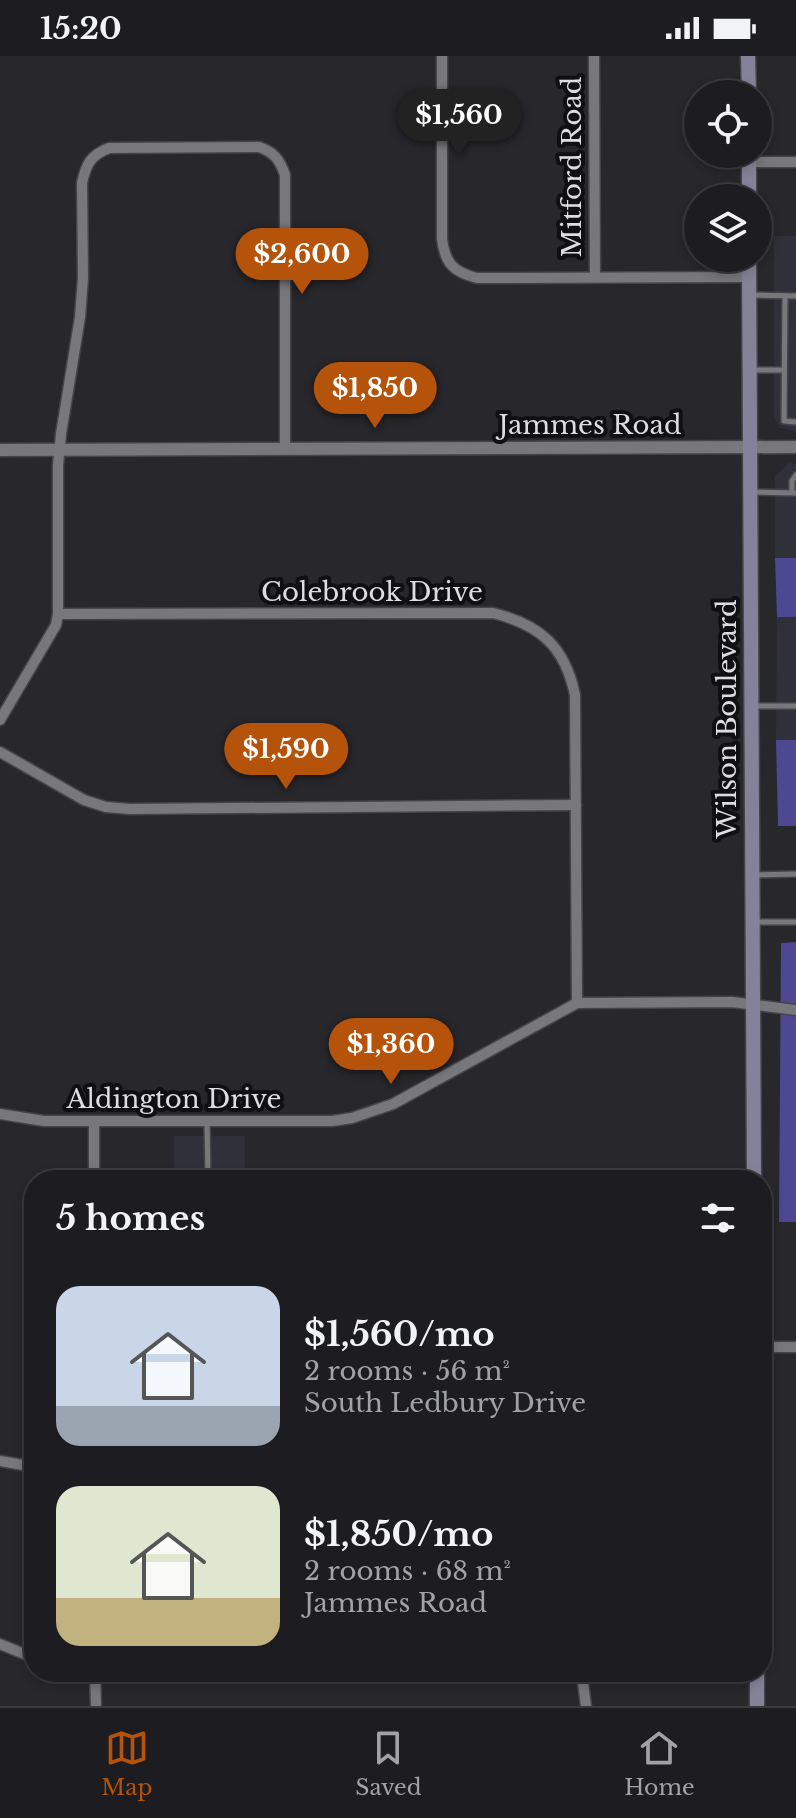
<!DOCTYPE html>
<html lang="en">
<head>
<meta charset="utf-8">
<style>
	:root { --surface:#1d1d21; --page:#2a2a2e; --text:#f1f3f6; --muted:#a0a2a5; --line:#3b3b3f; --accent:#b45309 }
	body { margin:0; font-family:"Libre Baskerville",serif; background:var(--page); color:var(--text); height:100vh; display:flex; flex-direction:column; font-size:30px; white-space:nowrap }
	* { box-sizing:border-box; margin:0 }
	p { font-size:26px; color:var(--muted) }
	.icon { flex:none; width:44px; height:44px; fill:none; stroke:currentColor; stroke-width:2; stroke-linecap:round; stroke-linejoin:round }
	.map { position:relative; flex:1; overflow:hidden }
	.side { position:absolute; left:24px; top:1114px; width:748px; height:512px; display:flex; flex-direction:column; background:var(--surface); border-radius:32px; box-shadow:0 4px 12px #0003,0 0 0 2px var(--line) }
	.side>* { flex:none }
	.buttons { position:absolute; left:684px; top:24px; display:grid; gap:16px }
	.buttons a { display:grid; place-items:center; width:88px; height:88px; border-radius:50%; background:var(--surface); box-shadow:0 4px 12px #0003,0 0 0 2px var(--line); font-size:40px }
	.price { position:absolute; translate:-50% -68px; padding:0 18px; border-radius:28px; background:var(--accent); color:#fff; font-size:26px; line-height:52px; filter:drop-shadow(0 2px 4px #0008) }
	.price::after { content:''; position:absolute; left:50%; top:48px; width:24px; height:18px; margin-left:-12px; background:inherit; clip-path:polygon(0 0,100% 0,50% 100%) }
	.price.on { background:#222; color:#fff }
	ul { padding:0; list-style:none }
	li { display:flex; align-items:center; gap:24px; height:200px; padding:0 32px }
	li span { display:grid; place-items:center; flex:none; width:224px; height:160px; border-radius:24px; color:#555 }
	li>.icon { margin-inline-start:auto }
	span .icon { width:96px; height:96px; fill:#fffc; stroke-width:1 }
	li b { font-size:34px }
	h2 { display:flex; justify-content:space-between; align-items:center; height:96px; padding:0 32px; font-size:34px }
	.status { display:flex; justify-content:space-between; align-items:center; height:56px; padding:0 40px; background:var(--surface); direction:ltr }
	.status svg { height:22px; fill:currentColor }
	.tabs { display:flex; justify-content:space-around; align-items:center; height:112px; border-top:2px solid var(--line); background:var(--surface); font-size:22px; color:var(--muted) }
	.tabs a { display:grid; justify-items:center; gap:4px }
	.tabs .on { color:var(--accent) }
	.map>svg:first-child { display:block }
</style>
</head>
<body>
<div class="status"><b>15:20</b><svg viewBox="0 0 49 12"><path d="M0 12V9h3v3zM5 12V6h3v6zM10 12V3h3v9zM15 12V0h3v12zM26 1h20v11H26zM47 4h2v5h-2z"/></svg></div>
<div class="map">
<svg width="796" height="1650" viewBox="0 0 796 1650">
	<rect width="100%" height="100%" fill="#27272c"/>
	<g fill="#30303a">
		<path d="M774 180H796V375L780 372 774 360Z"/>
		<path d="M789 407 796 408V502H775V420Z"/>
		<path d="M777 561H796V684H776Z"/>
		<rect x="174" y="1080" width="71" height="44"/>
	</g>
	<g fill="#4e4791">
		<path d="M775 502H796V561H777Z"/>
		<path d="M796 684V770H778L776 684Z"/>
		<path d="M796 886V1166H779L781 887Z"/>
	</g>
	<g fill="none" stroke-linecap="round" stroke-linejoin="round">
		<g stroke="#454549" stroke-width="8">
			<g id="service">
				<path d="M750 239 796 240"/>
				<path d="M785 240 784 365 796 366"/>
				<path d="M753 314H784"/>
				<path d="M751 436 796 437"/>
				<path d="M792 436V425L796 419"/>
				<path d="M752 650H796"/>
				<path d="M753 819 796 818"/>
				<path d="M754 866H796"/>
				<path d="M207 1065 208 1124"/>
			</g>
		</g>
		<g stroke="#454549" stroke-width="13">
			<g id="minor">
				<path d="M442 0V183C445 207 453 216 477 222L749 221"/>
				<path d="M594 0 595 221"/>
				<path d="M749 106H796"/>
				<path d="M58 558 493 557C541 569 565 591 575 639L577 947"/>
				<path d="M0 664 56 569 58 558V409L61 378 80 261 83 222 82 127C86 108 91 99 109 92L259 91C274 96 280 104 285 119V392"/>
				<path d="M0 696 84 744 106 751 130 753 576 749"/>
				<path d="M0 1058 44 1065H332L352 1062 393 1048 577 947 732 946 796 954"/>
				<path d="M94 1065V1124"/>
				<path d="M762 1291H796"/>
				<path d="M0 1405 34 1411"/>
				<path d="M0 1588 34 1602"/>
				<path d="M95 1616 96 1650"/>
				<path d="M577 1616 583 1627 586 1650"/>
			</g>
		</g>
		<g stroke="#454549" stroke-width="15">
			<path id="tertiary" d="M0 394 796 391"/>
		</g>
		<g stroke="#454549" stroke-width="17">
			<g id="secondary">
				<path d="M748 0 749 38"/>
				<path d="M749 142V98"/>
				<path d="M749 202 754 1124"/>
				<path d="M757 1616V1650"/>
			</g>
		</g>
		<use href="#service" stroke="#77777c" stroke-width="5"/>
		<use href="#minor" stroke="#77777c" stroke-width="10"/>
		<use href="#tertiary" stroke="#77777c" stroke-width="12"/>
		<use href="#secondary" stroke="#838298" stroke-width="14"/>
	</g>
	<g text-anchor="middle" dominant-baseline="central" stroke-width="8" stroke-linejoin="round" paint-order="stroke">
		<g font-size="26" fill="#dddde0" stroke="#101012">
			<text transform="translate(572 111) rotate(-90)">Mitford Road</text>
			<text x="590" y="369">Jammes Road</text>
			<text x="372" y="536">Colebrook Drive</text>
			<text transform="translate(727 663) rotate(-90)">Wilson Boulevard</text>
			<text x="174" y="1043">Aldington Drive</text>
		</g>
	</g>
</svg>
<div class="buttons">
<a><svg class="icon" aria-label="locate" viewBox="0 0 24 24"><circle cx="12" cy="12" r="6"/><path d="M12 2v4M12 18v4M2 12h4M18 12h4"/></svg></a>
<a><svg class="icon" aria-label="layers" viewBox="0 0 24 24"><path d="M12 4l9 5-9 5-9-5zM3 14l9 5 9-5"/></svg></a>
</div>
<b class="price on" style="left:459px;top:101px">$1,560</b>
<b class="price" style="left:302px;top:240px">$2,600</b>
<b class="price" style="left:375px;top:374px">$1,850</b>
<b class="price" style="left:286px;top:735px">$1,590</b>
<b class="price" style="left:391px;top:1030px">$1,360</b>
<section class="side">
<h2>5 homes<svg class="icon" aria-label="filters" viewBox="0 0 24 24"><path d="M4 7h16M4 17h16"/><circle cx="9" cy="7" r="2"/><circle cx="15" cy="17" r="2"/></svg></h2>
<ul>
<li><span style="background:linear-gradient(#c9d6e8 75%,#9aa5b1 0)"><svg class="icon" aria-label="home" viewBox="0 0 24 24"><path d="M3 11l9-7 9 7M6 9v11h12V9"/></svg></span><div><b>$1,560/mo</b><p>2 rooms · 56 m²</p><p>South Ledbury Drive</p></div></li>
<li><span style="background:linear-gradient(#dfe7d0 70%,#c2b280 0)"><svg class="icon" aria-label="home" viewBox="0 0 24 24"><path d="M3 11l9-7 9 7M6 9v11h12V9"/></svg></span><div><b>$1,850/mo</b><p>2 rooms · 68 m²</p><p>Jammes Road</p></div></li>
</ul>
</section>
</div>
<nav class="tabs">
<a class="on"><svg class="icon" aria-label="map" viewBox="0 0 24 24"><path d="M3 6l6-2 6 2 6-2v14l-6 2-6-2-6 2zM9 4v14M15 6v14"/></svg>Map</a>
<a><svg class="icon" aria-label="saved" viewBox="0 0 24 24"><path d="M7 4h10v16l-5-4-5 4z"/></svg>Saved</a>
<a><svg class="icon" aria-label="home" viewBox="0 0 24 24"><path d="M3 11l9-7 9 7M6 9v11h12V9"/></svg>Home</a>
</nav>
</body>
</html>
